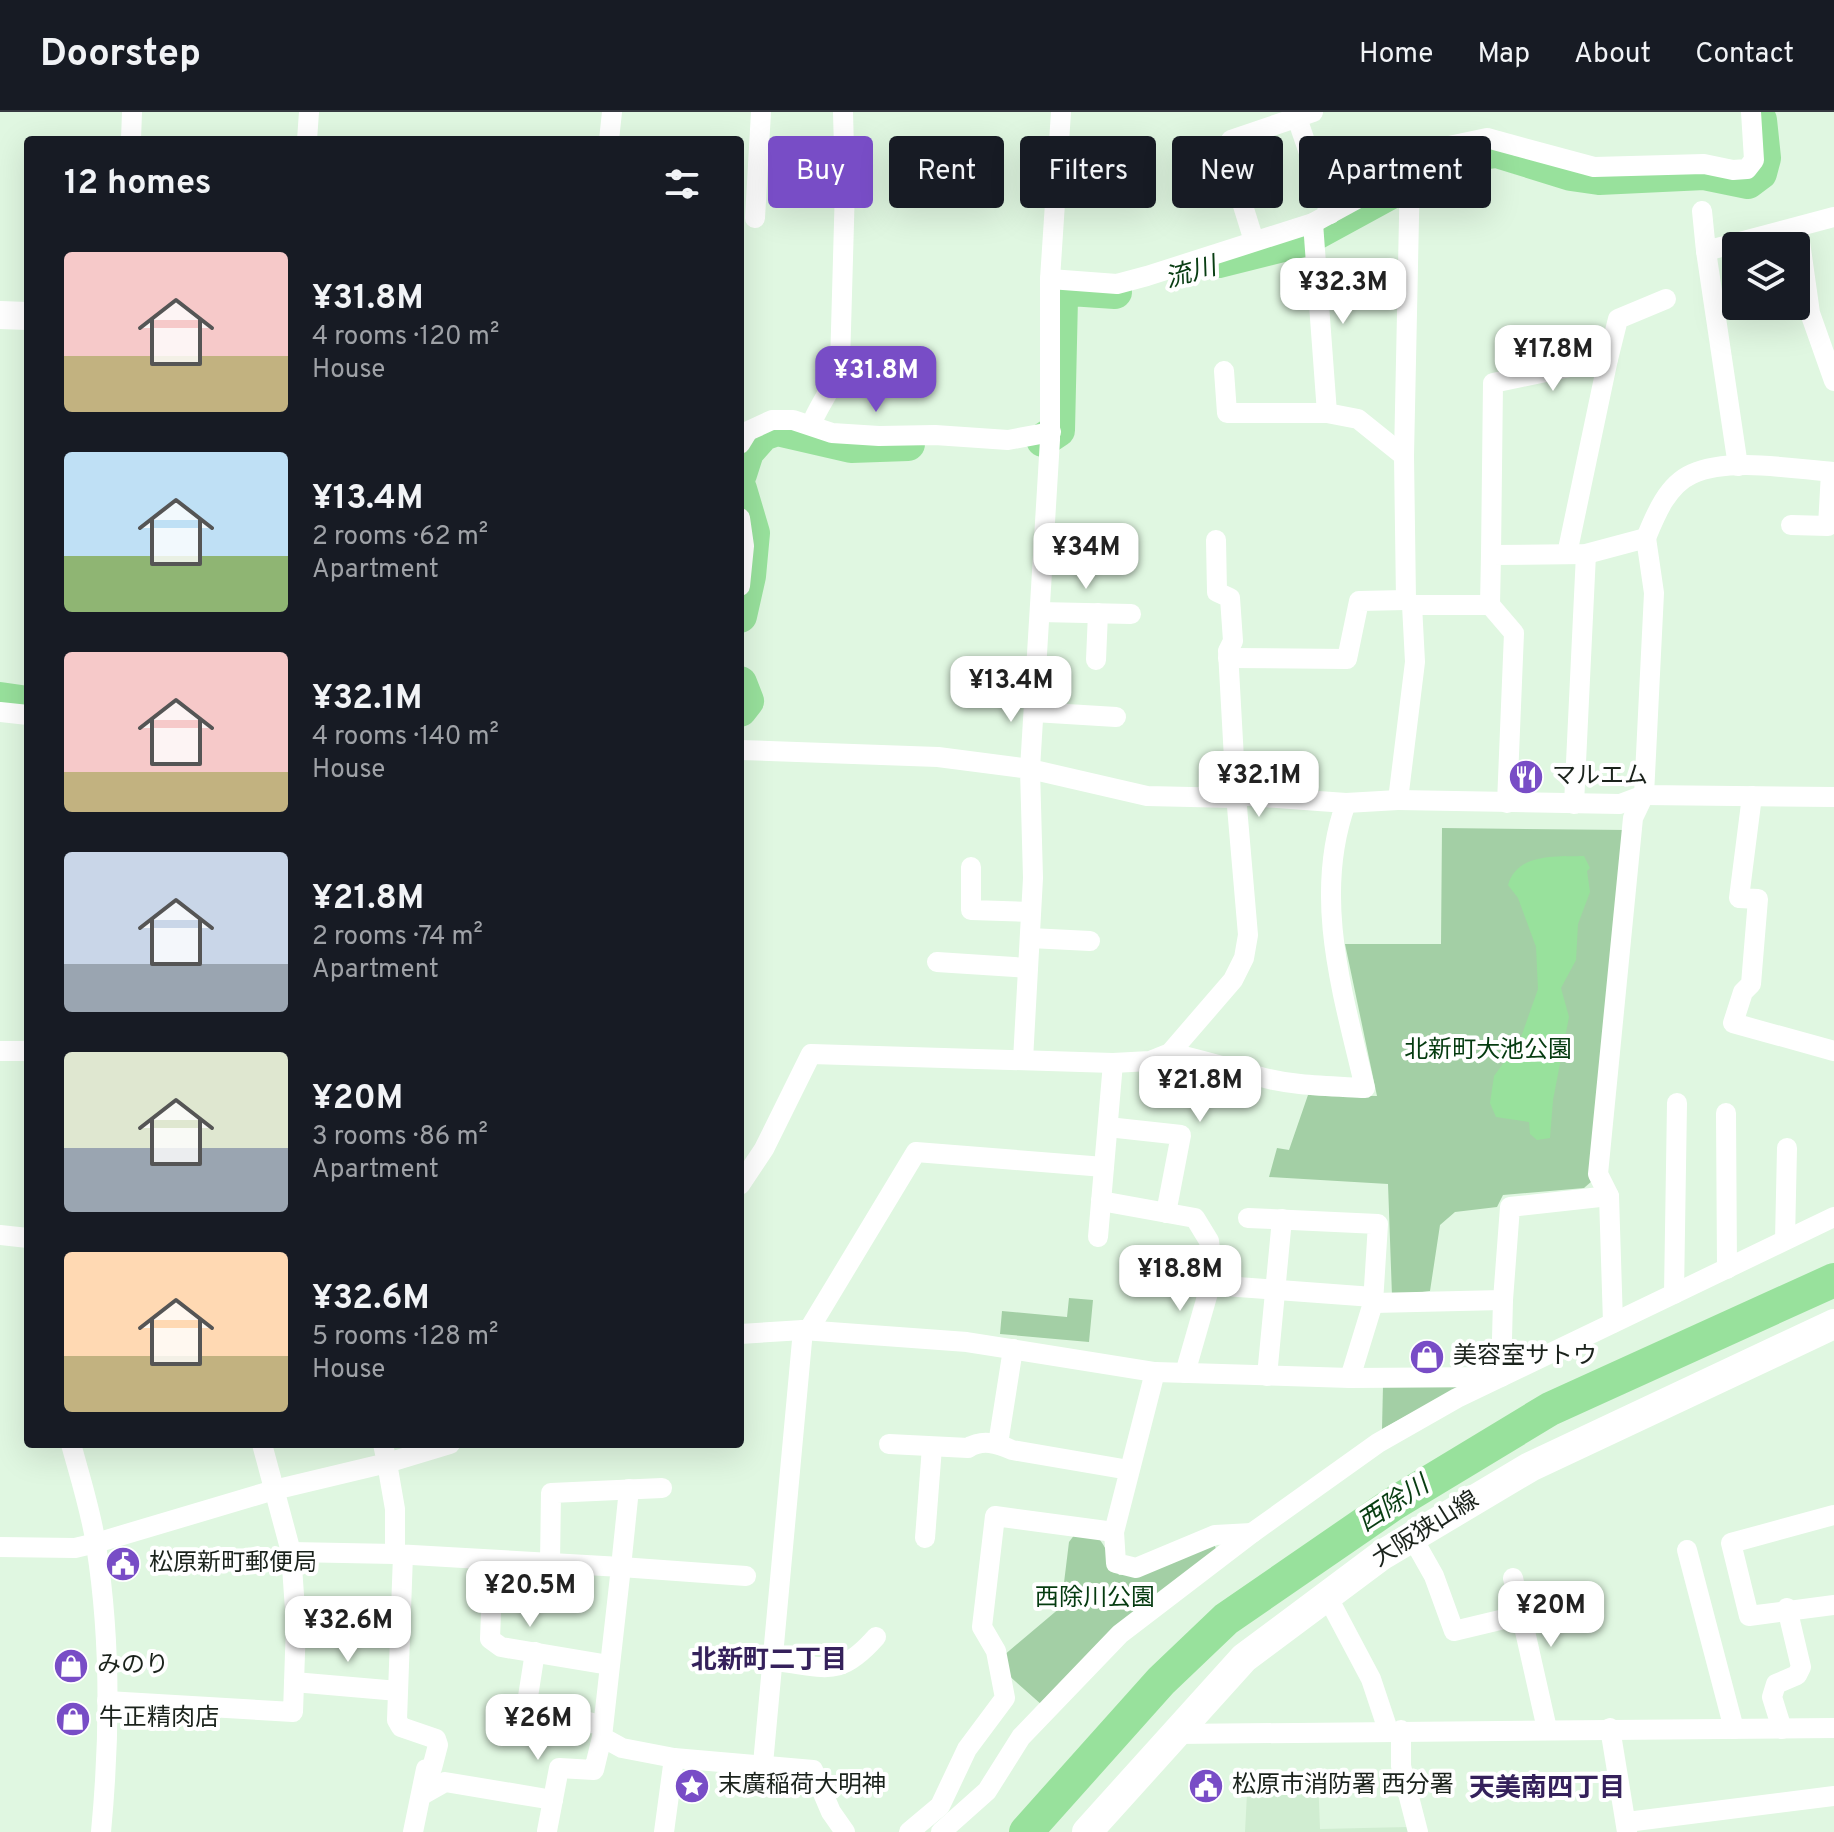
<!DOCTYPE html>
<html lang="en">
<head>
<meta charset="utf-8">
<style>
	:root { --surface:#171b24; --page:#20242c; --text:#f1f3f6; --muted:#9ea1a6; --line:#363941; --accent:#784dc6 }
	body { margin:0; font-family:Overpass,"Noto Sans JP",sans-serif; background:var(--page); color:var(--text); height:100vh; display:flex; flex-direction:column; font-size:30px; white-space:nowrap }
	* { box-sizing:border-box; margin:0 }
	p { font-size:26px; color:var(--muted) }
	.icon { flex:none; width:44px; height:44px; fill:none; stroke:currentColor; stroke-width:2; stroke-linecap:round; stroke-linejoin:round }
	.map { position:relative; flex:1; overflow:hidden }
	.panel { position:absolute; left:24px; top:24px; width:720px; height:1312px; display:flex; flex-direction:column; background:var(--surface); border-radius:8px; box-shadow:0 8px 32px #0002 }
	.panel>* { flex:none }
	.top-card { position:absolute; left:768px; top:24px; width:760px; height:72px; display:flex; gap:16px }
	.buttons { position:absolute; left:1722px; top:120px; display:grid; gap:16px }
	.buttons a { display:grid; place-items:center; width:88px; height:88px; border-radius:8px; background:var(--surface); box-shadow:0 8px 32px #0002; font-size:40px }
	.price { position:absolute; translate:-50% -68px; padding:0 18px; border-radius:16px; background:#fff; color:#222; font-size:26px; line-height:52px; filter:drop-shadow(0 2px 4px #0008) }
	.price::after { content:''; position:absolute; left:50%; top:48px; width:24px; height:18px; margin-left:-12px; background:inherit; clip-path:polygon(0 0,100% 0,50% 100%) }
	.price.current { background:var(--accent); color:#fff }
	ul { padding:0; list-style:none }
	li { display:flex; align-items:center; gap:24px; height:200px; padding:0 40px }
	li span { display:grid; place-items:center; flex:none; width:224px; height:160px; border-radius:8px; color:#555 }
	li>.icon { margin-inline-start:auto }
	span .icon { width:96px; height:96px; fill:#fffc; stroke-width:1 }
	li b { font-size:34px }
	h2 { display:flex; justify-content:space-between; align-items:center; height:96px; padding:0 40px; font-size:34px }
	.chip { padding:0 28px; border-radius:8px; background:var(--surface); box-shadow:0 8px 32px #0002; font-size:28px; line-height:72px }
	.chip.current { background:var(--accent); color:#fff }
	header { display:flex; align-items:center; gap:48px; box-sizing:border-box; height:112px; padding:0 40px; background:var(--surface); border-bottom:2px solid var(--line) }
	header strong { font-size:38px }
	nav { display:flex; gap:44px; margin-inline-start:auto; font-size:28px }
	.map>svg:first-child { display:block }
</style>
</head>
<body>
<header>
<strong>Doorstep</strong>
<nav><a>Home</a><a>Map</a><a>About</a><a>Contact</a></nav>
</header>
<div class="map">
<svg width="1834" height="1720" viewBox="0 0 1834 1720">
	<rect width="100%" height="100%" fill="#e0f7e1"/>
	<path fill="#d0edd1" d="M1248 1662 1318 1663 1320 1717 1408 1715V1720H1245Z"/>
	<g fill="#a3cfa5">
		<path d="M1442 716 1627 718 1592 1069 1584 1076 1503 1083 1497 1095 1455 1100 1440 1113 1430 1179 1392 1184 1388 1072 1269 1065 1277 1036 1289 1038 1308 983 1377 984 1345 832H1441Z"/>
		<path d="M1069 1186 1093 1188 1089 1230 1000 1222 1002 1199 1067 1205Z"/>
		<path d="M1383 1274 1460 1275 1382 1317Z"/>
		<path d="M1075 1422 1096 1424C1108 1434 1109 1451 1119 1463H1135L1213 1428 1216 1437 1042 1593 1006 1561 1003 1544 1061 1495 1069 1430Z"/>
	</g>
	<path fill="#98e19c" d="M1584 744 1590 756 1587 759 1590 780 1578 812 1576 848 1561 876 1569 905 1553 988 1550 1026 1537 1028 1530 1022 1529 1010 1496 1005 1490 991 1494 964 1520 928 1538 877 1536 835 1518 786 1508 773C1518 740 1557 745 1584 744Z"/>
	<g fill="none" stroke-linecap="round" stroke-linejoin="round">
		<g stroke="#98e19c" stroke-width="34">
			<path d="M1219 149 1303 128 1457 44 1497 39 1571 62 1599 66 1704 61 1748 70 1760 61 1764 46 1760 8"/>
			<path d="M1043 328 1058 318 1061 186 1070 177 1115 180"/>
			<path d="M740 362 747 340 763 322 777 317 851 334 908 332"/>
			<path d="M740 377 753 421 749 464 740 504"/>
			<path d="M740 571 747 589 740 598"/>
			<path d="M0 587 28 591"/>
			<path d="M1026 1720 1161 1569 1226 1507 1393 1392 1550 1297 1834 1168"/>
		</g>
		<g stroke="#fff" stroke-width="20">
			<path d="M1297 6 1330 102"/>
			<path d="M131 28 132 0"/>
			<path d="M307 28 309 0"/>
			<path d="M609 28 612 0"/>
			<path d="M1231 28 1313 0"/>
			<path d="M1410 58 1449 34 1487 26 1594 55 1704 52 1733 58 1747 57 1754 48 1751 0"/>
			<path d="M1235 68 1254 129"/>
			<path d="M1702 99 1706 139 1834 105"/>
			<path d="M755 106 761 0"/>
			<path d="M1313 111 1327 301"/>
			<path d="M1798 116 1810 201 1834 269"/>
			<path d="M1706 139 1738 354"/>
			<path d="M1050 167V328L1030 657 1147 684 1234 686"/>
			<path d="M1608 247 1618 207 1666 187"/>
			<path d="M1224 259 1227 301H1327L1358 307 1404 344"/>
			<path d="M811 313C819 292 834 275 840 253L845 75 843 0"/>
			<path d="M740 332 748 319 772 308H793L832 321 879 324 935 323 1008 328 1051 320"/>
			<path d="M740 406 744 434 740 474"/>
			<path d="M1791 413 1828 414 1831 360"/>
			<path d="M1646 426C1655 404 1667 373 1692 362 1729 345 1793 357 1834 360"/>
			<path d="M1216 428 1217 480 1230 486 1233 529 1228 539 1236 683"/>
			<path d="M1491 443 1493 271 1608 247 1567 442"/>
			<path d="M1412 493H1490L1491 443 1586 442 1646 426 1654 481 1644 683 1834 685"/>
			<path d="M1490 493 1514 521 1507 691"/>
			<path d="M1040 500 1131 502"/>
			<path d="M1228 546 1347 547 1359 489 1406 488"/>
			<path d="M1096 548 1098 501"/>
			<path d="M0 600 28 603"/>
			<path d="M1034 600 1116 605"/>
			<path d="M740 638 938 645 1030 657 1033 766 1023 948"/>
			<path d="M1752 684 1739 786 1758 787 1751 872 1743 880 1733 911 1834 939"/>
			<path d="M1398 688 1620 692 1644 683"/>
			<path d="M1574 692 1586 442"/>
			<path d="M971 755V798L1031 800"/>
			<path d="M1030 826 1090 829"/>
			<path d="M937 850 1028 856"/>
			<path d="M0 939H28"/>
			<path d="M1170 941C1199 947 1225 955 1254 963 1289 974 1328 974 1365 976 1343 882 1312 785 1346 691"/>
			<path d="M1726 1001 1727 1157"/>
			<path d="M1108 1015 1181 1023 1166 1101"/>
			<path d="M740 1073 764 1037 811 942 1113 951 1150 949 1170 941 1233 868 1244 846 1248 823 1236 683 1346 691 1398 688 1415 550 1412 493 1406 488 1404 344 1410 58 1313 111 1147 164 1117 172 1050 167 1061 0"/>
			<path d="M1101 1089 1195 1106 1209 1129 1213 1164"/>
			<path d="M0 1123 28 1126"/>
			<path d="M1098 1125 1113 951"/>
			<path d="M1785 1128 1787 1036"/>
			<path d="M1211 1173 1373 1185"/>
			<path d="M1674 1182 1677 991"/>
			<path d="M1373 1191 1503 1188 1510 1095 1609 1084"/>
			<path d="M1613 1211 1609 1084 1598 1062 1633 706 1644 683"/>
			<path d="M808 1219 916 1040 1104 1055"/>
			<path d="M740 1222 803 1218"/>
			<path d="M1155 1260 1114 1420 1116 1451 1136 1456 1215 1423 1252 1421"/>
			<path d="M1185 1261 1214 1160"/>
			<path d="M1267 1264 1282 1107"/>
			<path d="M1350 1266 1501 1265 1503 1188"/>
			<path d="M71 1332C80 1365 91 1399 96 1433 111 1527 110 1625 101 1720"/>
			<path d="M450 1332 387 1351 395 1397V1442L621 1455 602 1625 622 1636 674 1646 664 1720"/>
			<path d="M889 1332 968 1336C982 1327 997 1331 1012 1338L1129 1358"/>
			<path d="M998 1332 1013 1237"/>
			<path d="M629 1377 621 1455 746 1464"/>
			<path d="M1834 1403 1731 1431 1749 1504 1834 1493"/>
			<path d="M1412 1425 1434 1464 1454 1519 1521 1503"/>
			<path d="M925 1426 932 1335"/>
			<path d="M0 1435 75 1436 96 1431 274 1378 387 1351 383 1332"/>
			<path d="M1687 1438 1734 1617"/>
			<path d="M291 1440 395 1442"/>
			<path d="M403 1443 397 1608 401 1615 436 1627 438 1633 432 1656 426 1657 413 1720"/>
			<path d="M493 1448 490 1527 501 1535 609 1553"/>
			<path d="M550 1451 551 1381 662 1376"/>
			<path d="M1513 1466 1547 1617"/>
			<path d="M1327 1484 1371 1567 1388 1618"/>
			<path d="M535 1540 527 1591 602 1614"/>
			<path d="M773 1549C826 1554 838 1568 876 1525"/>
			<path d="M294 1570 398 1579"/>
			<path d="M107 1589 293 1600 296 1512 291 1440 262 1332"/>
			<path d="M1610 1616 1627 1720"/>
			<path d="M1782 1617 1772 1585 1776 1572 1797 1563 1801 1555 1787 1496"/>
			<path d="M1401 1618V1654L1418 1720"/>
			<path d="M1175 1622 1834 1616"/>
			<path d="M674 1646 813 1658 831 1700 845 1720"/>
			<path d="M763 1652 803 1218 967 1230 1155 1260 1350 1266 1373 1191 1378 1112 1248 1106"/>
			<path d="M422 1683 445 1670 553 1688"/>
			<path d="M1627 1710 1834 1684"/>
			<path d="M547 1719 559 1656 594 1658 602 1625"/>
			<path d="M909 1720 940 1694 967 1637 1005 1586 996 1539 982 1515 995 1404 1114 1420"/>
			<path d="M941 1720 987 1679 1021 1625 1120 1522 1252 1421 1378 1331 1457 1286 1834 1105"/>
		</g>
		<path stroke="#fff" stroke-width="28" d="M0 203 28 204"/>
		<path stroke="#fff" stroke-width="30" d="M1087 1720 1244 1546 1382 1443 1530 1355 1834 1212"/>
	</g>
	<defs>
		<g id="restaurant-disc" transform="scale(1.8)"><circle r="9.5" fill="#784dc6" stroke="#fff"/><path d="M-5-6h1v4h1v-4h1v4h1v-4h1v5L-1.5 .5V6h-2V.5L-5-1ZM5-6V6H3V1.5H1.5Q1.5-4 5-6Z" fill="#fff"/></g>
		<g id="shop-disc" transform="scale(1.8)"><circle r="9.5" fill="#784dc6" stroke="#fff"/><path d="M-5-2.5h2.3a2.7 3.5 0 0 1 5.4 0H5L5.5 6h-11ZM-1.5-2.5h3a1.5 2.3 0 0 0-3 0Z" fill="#fff"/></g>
		<g id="civic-disc" transform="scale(1.8)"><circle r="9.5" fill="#784dc6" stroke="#fff"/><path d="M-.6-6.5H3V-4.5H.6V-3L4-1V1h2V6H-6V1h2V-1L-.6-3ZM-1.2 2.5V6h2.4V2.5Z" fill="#fff"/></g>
		<g id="sight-disc" transform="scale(1.8)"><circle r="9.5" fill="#784dc6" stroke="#fff"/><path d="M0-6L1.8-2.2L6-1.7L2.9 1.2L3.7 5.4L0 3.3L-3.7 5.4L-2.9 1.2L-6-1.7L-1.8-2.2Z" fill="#fff"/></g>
	</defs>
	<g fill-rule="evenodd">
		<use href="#restaurant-disc" x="1526" y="665"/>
		<use href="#shop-disc" x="1427" y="1245"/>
		<use href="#civic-disc" x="123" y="1452"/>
		<use href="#shop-disc" x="71" y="1554"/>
		<use href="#shop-disc" x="73" y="1607"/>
		<use href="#sight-disc" x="692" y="1674"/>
		<use href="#civic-disc" x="1206" y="1674"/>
	</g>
	<g text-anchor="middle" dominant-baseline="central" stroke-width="8" stroke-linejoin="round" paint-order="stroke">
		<g font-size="24" fill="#1b231c" stroke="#fff" text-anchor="start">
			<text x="1552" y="665">マルエム</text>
			<text x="1453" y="1245">美容室サトウ</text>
			<text x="149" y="1452">松原新町郵便局</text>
			<text x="97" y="1554">みのり</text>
			<text x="99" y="1607">牛正精肉店</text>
			<text x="718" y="1674">末廣稲荷大明神</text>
			<text x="1232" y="1674">松原市消防署 西分署</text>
		</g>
		<g font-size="24" fill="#053b10" stroke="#fff">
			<text x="1488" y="939">北新町大池公園</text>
			<text x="1095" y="1487">西除川公園</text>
		</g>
		<g font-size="24" fill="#1b231c" stroke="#fff">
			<text transform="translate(1426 1418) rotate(-32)">大阪狭山線</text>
		</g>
		<g font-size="26" font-style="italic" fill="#083d12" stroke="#fff">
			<text transform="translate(1191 162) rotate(-16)">流川</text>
			<text transform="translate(1394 1393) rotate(-33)">西除川</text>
		</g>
		<g font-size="26" font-weight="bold" fill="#35215b" stroke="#fff">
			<text x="769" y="1549">北新町二丁目</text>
			<text x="1547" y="1677">天美南四丁目</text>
		</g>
	</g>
</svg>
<div class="buttons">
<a><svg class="icon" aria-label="layers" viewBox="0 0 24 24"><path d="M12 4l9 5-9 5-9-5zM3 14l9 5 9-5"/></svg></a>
</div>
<b class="price" style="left:1343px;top:214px">¥32.3M</b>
<b class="price" style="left:1553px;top:281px">¥17.8M</b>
<b class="price current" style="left:876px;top:302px">¥31.8M</b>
<b class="price" style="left:1086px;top:479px">¥34M</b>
<b class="price" style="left:1011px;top:612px">¥13.4M</b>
<b class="price" style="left:1259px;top:707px">¥32.1M</b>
<b class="price" style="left:1200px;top:1012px">¥21.8M</b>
<b class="price" style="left:1180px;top:1201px">¥18.8M</b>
<b class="price" style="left:530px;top:1517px">¥20.5M</b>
<b class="price" style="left:1551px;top:1537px">¥20M</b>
<b class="price" style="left:348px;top:1552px">¥32.6M</b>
<b class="price" style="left:538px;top:1650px">¥26M</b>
<div class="top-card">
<a class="chip current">Buy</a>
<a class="chip">Rent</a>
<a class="chip">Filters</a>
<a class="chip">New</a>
<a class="chip">Apartment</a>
</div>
<section class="panel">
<h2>12 homes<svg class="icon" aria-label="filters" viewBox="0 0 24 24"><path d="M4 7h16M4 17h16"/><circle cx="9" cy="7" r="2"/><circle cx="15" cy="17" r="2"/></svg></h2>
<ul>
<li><span style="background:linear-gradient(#f6c9c9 65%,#c2b280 0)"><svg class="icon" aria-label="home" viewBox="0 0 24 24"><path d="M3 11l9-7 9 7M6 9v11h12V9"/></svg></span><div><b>¥31.8M</b><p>4 rooms · 120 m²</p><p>House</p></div></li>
<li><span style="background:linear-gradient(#bfe0f5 65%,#8fb573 0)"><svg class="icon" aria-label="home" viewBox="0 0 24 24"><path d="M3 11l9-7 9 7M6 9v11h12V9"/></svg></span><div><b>¥13.4M</b><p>2 rooms · 62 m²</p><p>Apartment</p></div></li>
<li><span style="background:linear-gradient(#f6c9c9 75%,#c2b280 0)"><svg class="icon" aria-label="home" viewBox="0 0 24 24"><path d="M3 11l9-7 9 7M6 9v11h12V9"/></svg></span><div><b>¥32.1M</b><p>4 rooms · 140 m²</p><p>House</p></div></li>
<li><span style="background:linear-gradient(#c9d6e8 70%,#9aa5b1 0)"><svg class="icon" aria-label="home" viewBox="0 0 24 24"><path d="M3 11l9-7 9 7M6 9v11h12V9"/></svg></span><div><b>¥21.8M</b><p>2 rooms · 74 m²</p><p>Apartment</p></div></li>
<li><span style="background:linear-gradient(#dfe7d0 60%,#9aa5b1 0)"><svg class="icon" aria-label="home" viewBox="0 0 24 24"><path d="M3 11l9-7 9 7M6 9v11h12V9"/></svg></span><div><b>¥20M</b><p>3 rooms · 86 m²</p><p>Apartment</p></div></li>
<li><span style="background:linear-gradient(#ffd9b3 65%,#c2b280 0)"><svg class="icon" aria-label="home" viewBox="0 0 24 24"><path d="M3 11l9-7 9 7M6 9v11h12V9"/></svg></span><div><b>¥32.6M</b><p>5 rooms · 128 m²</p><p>House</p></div></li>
</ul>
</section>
</div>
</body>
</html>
